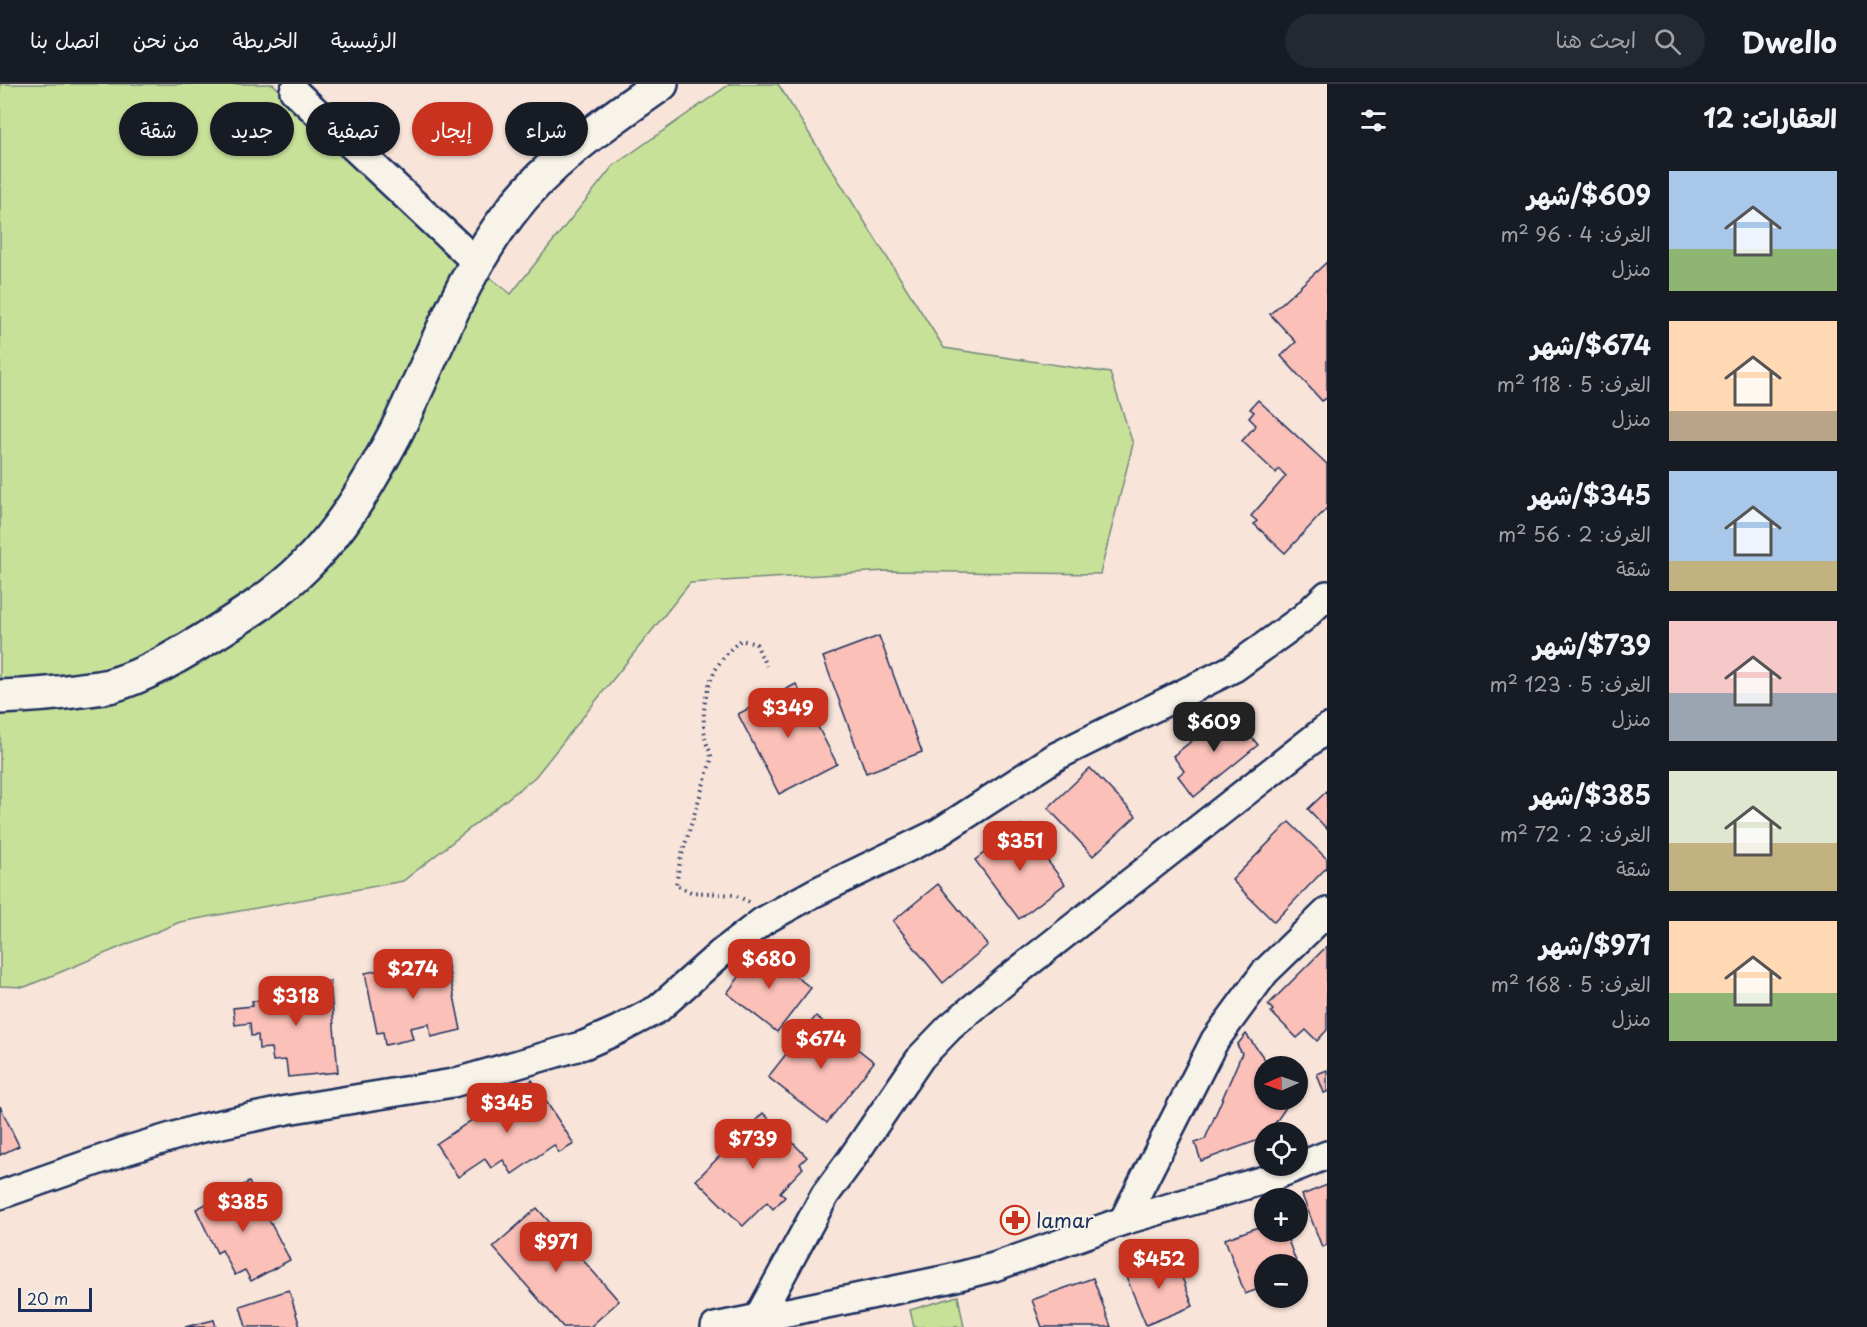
<!DOCTYPE html>
<html lang="ar">
<head>
<meta charset="utf-8">
<style>
	:root { --surface:#171b24; --page:#242831; --text:#f1f3f6; --muted:#9ea1a6; --line:#363941; --accent:#c8321e }
	body { margin:0; font-family:"Playpen Sans","Playpen Sans Arabic",sans-serif; background:var(--page); color:var(--text); direction:rtl; height:100vh; display:flex; flex-direction:column; font-size:22px; white-space:nowrap }
	* { box-sizing:border-box; margin:0 }
	p { font-size:20px; color:var(--muted) }
	.icon { flex:none; width:33px; height:33px; fill:none; stroke:currentColor; stroke-width:2; stroke-linecap:round; stroke-linejoin:round }
	.map { position:relative; flex:1; overflow:hidden; direction:ltr }
	.sheet { display:flex; flex-direction:column; background:var(--surface); width:540px }
	.sheet>* { flex:none }
	.top-card { position:absolute; left:18px; top:18px; width:570px; height:54px; direction:rtl; display:flex; gap:12px }
	.needle { width:39px; rotate:268deg }
	.controls { position:absolute; left:1254px; top:972px; display:grid; gap:12px }
	.controls a { display:grid; place-items:center; width:54px; height:54px; border-radius:50%; background:var(--surface); box-shadow:0 2px 4px #0004; font-size:30px }
	.scale { position:absolute; left:18px; bottom:15px; width:74px; box-sizing:border-box; padding-left:6px; border:3px solid #1b2f5e; border-top:0; font-size:16px; line-height:21px; white-space:nowrap; color:#1b2f5e; -webkit-text-stroke:4px #f7f3e8; paint-order:stroke }
	.price { position:absolute; translate:-50% -51px; padding:0 14px; border-radius:12px; background:var(--accent); color:#fff; font-size:20px; line-height:39px; filter:drop-shadow(0 2px 3px #0008) }
	.price::after { content:''; position:absolute; left:50%; top:36px; width:18px; height:14px; margin-left:-9px; background:inherit; clip-path:polygon(0 0,100% 0,50% 100%) }
	.price.current { background:#222; color:#fff }
	ul { padding:0; list-style:none }
	li { display:flex; align-items:center; gap:18px; height:150px; padding:0 30px }
	li span { display:grid; place-items:center; flex:none; width:168px; height:120px; border-radius:0px; color:#555 }
	li>.icon { margin-inline-start:auto }
	span .icon { width:72px; height:72px; fill:#fffc; stroke-width:1 }
	li b { font-size:26px }
	h2 { display:flex; justify-content:space-between; align-items:center; height:72px; padding:0 30px; font-size:26px }
	.pill { padding:0 21px; border-radius:27px; background:var(--surface); box-shadow:0 2px 4px #0004; font-size:21px; line-height:54px }
	.pill.current { background:var(--accent); color:#fff }
	header { display:flex; align-items:center; gap:36px; box-sizing:border-box; height:84px; padding:0 30px; background:var(--surface); border-bottom:2px solid var(--line) }
	header strong { font-size:28px }
	nav { display:flex; gap:33px; margin-inline-start:auto; font-size:21px }
	.search { width:420px; height:54px; background:var(--page); display:flex; align-items:center; gap:15px; box-sizing:border-box; padding:0 21px; border-radius:33px; color:var(--muted); font-size:22px }
	main { display:flex; flex:1; min-height:0 }
	.map>svg:first-child { display:block }
</style>
</head>
<body>
<header>
<strong>Dwello</strong>
<div class="search"><svg class="icon" aria-label="search" viewBox="0 0 24 24"><circle cx="10" cy="10" r="6"/><path d="M15 15l6 6"/></svg>ابحث هنا</div>
<nav><a>الرئيسية</a><a>الخريطة</a><a>من نحن</a><a>اتصل بنا</a></nav>
</header>
<main>
<section class="sheet">
<h2>العقارات: 12<svg class="icon" aria-label="filters" viewBox="0 0 24 24"><path d="M4 7h16M4 17h16"/><circle cx="9" cy="7" r="2"/><circle cx="15" cy="17" r="2"/></svg></h2>
<ul>
<li><span style="background:linear-gradient(#a9c7e8 65%,#8fb573 0)"><svg class="icon" aria-label="home" viewBox="0 0 24 24"><path d="M3 11l9-7 9 7M6 9v11h12V9"/></svg></span><div><b>$609/شهر</b><p>الغرف: 4 · 96 m²</p><p>منزل</p></div></li>
<li><span style="background:linear-gradient(#ffd9b3 75%,#b9a48a 0)"><svg class="icon" aria-label="home" viewBox="0 0 24 24"><path d="M3 11l9-7 9 7M6 9v11h12V9"/></svg></span><div><b>$674/شهر</b><p>الغرف: 5 · 118 m²</p><p>منزل</p></div></li>
<li><span style="background:linear-gradient(#a9c7e8 75%,#c2b280 0)"><svg class="icon" aria-label="home" viewBox="0 0 24 24"><path d="M3 11l9-7 9 7M6 9v11h12V9"/></svg></span><div><b>$345/شهر</b><p>الغرف: 2 · 56 m²</p><p>شقة</p></div></li>
<li><span style="background:linear-gradient(#f6c9c9 60%,#9aa5b1 0)"><svg class="icon" aria-label="home" viewBox="0 0 24 24"><path d="M3 11l9-7 9 7M6 9v11h12V9"/></svg></span><div><b>$739/شهر</b><p>الغرف: 5 · 123 m²</p><p>منزل</p></div></li>
<li><span style="background:linear-gradient(#dfe7d0 60%,#c2b280 0)"><svg class="icon" aria-label="home" viewBox="0 0 24 24"><path d="M3 11l9-7 9 7M6 9v11h12V9"/></svg></span><div><b>$385/شهر</b><p>الغرف: 2 · 72 m²</p><p>شقة</p></div></li>
<li><span style="background:linear-gradient(#ffd9b3 60%,#8fb573 0)"><svg class="icon" aria-label="home" viewBox="0 0 24 24"><path d="M3 11l9-7 9 7M6 9v11h12V9"/></svg></span><div><b>$971/شهر</b><p>الغرف: 5 · 168 m²</p><p>منزل</p></div></li>
</ul>
</section>
<div class="map">
<svg width="1327" height="1243" viewBox="0 0 1327 1243">
	<rect width="100%" height="100%" fill="#f8e4d9"/>
	<filter id="ink" filterUnits="userSpaceOnUse"><feTurbulence type="fractalNoise" baseFrequency=".0167" numOctaves="2"/><feDisplacementMap in="SourceGraphic" scale="12" xChannelSelector="R" yChannelSelector="G"/><feConvolveMatrix kernelMatrix="1 2 1 2 8 2 1 2 1" color-interpolation-filters="sRGB"/></filter>
	<g filter="url(#ink)">
		<g fill="#c8e198" stroke="#72887b" stroke-width="1.5">
			<path d="M0 0H273L379 106 511 210 613 82 730 0H778L944 264 1110 289 1133 360 1100 490 886 487 690 499 535 693 403 797 180 838 25 903 0 902Z"/>
			<path d="M958 1212 964 1243H914L910 1226Z"/>
		</g>
		<g fill="#fbc0b7" stroke="#1b2f5e" stroke-width="1.5">
			<path d="M1327 178V314L1322 317 1281 272 1296 258 1270 230Z"/>
			<path d="M1258 316 1327 380V424L1285 469 1254 440 1257 437 1251 432 1286 392 1279 385 1276 389 1242 357 1256 341 1249 334 1254 328 1250 325Z"/>
			<path d="M879 552 922 668 866 689 823 573Z"/>
			<path d="M796 600 837 680 779 710 738 630Z"/>
			<path d="M1230 626 1258 661 1194 713 1178 692 1184 687 1173 672Z"/>
			<path d="M1090 684 1136 732 1093 772 1048 724Z"/>
			<path d="M1327 707V745L1308 725Z"/>
			<path d="M1289 738 1327 775V783L1274 838 1232 796Z"/>
			<path d="M1021 741 1065 800 1019 835 975 776Z"/>
			<path d="M938 800 988 861 943 899 893 837Z"/>
			<path d="M1327 862V946L1317 957 1306 946 1297 954 1271 928 1273 926 1268 921Z"/>
			<path d="M760 865 811 904 777 948 727 909Z"/>
			<path d="M446 872 461 946 431 953 429 940 410 944 413 955 385 961 383 948 377 949 365 889Z"/>
			<path d="M330 897 338 988 288 993 286 976 273 977 271 964 259 965 258 951 251 952 250 939 235 941 233 924 253 922 252 917 267 916 266 911 277 910 276 902Z"/>
			<path d="M816 932 874 978 827 1039 768 993Z"/>
			<path d="M1246 950 1270 982H1264V1016H1291L1269 1048H1264V1054L1201 1077 1195 1059 1205 1055 1242 969 1237 961Z"/>
			<path d="M1327 986V1008L1324 1009 1317 990Z"/>
			<path d="M532 996 574 1060 559 1069 554 1061 512 1090 503 1076 491 1084 485 1075 458 1093 436 1060Z"/>
			<path d="M0 1022 19 1062 0 1071Z"/>
			<path d="M763 1029 807 1073 800 1080 803 1084 780 1108 785 1113 773 1125 767 1118 743 1142 696 1096Z"/>
			<path d="M249 1098 290 1176 251 1197 245 1186 235 1191 222 1166 217 1169 196 1125Z"/>
			<path d="M1327 1101V1161L1322 1163 1302 1111Z"/>
			<path d="M537 1124 619 1217 590 1243H563L493 1163Z"/>
			<path d="M1264 1141V1148H1285L1297 1180H1264V1203L1245 1210 1225 1155Z"/>
			<path d="M1173 1170 1193 1222 1146 1241 1125 1190Z"/>
			<path d="M1093 1194 1111 1243H1042L1032 1216Z"/>
			<path d="M289 1206 300 1243H246L240 1222Z"/>
			<path d="M214 1236 216 1243H185Z"/>
		</g>
		<g fill="none" stroke-linecap="round" stroke-linejoin="round">
			<g stroke="#1b2f5e" stroke-width="32">
				<g id="street">
					<path d="M294 7 476 178"/>
					<path d="M0 1111 128 1066 198 1045 287 1026 453 999 584 961 618 946 658 925 720 870 763 837 814 809 938 749 1057 672 1234 584 1303 534 1327 511"/>
					<path d="M1123 1137 1215 956 1265 888 1327 828"/>
					<path d="M758 1234 825 1111 850 1077 921 973 950 943 1009 894 1327 644"/>
					<path d="M715 1243 948 1195 994 1183 1123 1137 1264 1096 1327 1071"/>
				</g>
			</g>
			<g stroke="#1b2f5e" stroke-width="38">
				<path id="secondary" d="M0 613C27 612 54 610 81 606 90 605 100 604 109 602 145 592 176 573 207 554 241 533 276 511 304 483 342 446 370 397 395 350 432 277 459 195 509 130 549 76 607 38 661 0"/>
			</g>
			<path stroke="#1b2f5e" stroke-width="4" stroke-dasharray="1.5 4.5" stroke-linecap="butt" d="M749 818 735 811 691 808 676 801 680 777 711 676C712 668 706 662 705 653 700 616 710 580 741 556L756 560 766 582"/>
			<use href="#street" stroke="#f7f3e8" stroke-width="27"/>
			<use href="#secondary" stroke="#f7f3e8" stroke-width="33"/>
		</g>
	</g>
	<defs>
		<g id="pharmacy-ring" transform="scale(1.5)"><circle r="9.5" fill="#f7f3e8" stroke="#c8321e" stroke-width="1.5"/><path d="M-2-6h4v4h4v4h-4v4h-4v-4h-4v-4h4Z" fill="#c8321e"/></g>
	</defs>
	<g fill-rule="evenodd">
		<use href="#pharmacy-ring" x="1015" y="1136"/>
	</g>
	<g text-anchor="middle" dominant-baseline="central" stroke-width="4.5" stroke-linejoin="round" paint-order="stroke">
		<g font-size="20" fill="#1b2f5e" stroke="#f7f3e8" text-anchor="start">
			<text x="1036" y="1136">lamar</text>
		</g>
	</g>
</svg>
<div class="controls">
<a><svg class="needle" viewBox="-14 -14 28 28"><path d="M0-13l5 13h-10z" fill="#e53935"/><path d="M0 13l5-13h-10z" fill="#9ea1a6"/></svg></a>
<a><svg class="icon" aria-label="locate" viewBox="0 0 24 24"><circle cx="12" cy="12" r="6"/><path d="M12 2v4M12 18v4M2 12h4M18 12h4"/></svg></a>
<a>+</a>
<a>−</a>
</div>
<div class="scale">20 m</div>
<b class="price" style="left:788px;top:655px">$349</b>
<b class="price current" style="left:1214px;top:669px">$609</b>
<b class="price" style="left:1020px;top:788px">$351</b>
<b class="price" style="left:769px;top:906px">$680</b>
<b class="price" style="left:413px;top:916px">$274</b>
<b class="price" style="left:296px;top:943px">$318</b>
<b class="price" style="left:821px;top:986px">$674</b>
<b class="price" style="left:507px;top:1050px">$345</b>
<b class="price" style="left:753px;top:1086px">$739</b>
<b class="price" style="left:243px;top:1149px">$385</b>
<b class="price" style="left:556px;top:1189px">$971</b>
<b class="price" style="left:1159px;top:1206px">$452</b>
<div class="top-card">
<a class="pill">شراء</a>
<a class="pill current">إيجار</a>
<a class="pill">تصفية</a>
<a class="pill">جديد</a>
<a class="pill">شقة</a>
</div>
</div>
</main>
</body>
</html>
